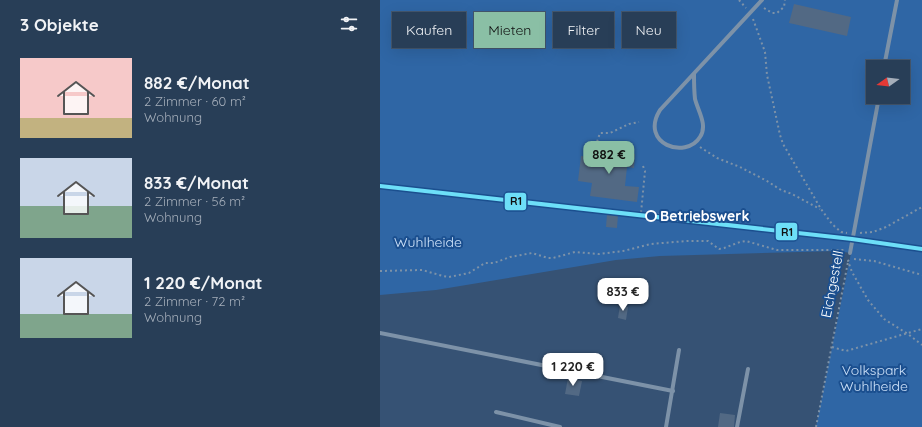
<!DOCTYPE html>
<html lang="de">
<head>
<meta charset="utf-8">
<style>
	:root { --surface:#283e57; --page:#30455d; --text:#f1f3f6; --muted:#a5aeba; --line:#44576d; --accent:#8abfa5 }
	body { margin:0; font-family:Quicksand,sans-serif; background:var(--page); color:var(--text); height:100vh; display:flex; flex-direction:column; font-size:15px; white-space:nowrap }
	* { box-sizing:border-box; margin:0 }
	p { font-size:13px; color:var(--muted) }
	.icon { flex:none; width:22px; height:22px; fill:none; stroke:currentColor; stroke-width:2; stroke-linecap:round; stroke-linejoin:round }
	.map { position:relative; flex:1; overflow:hidden }
	.sheet { display:flex; flex-direction:column; background:var(--surface); width:380px }
	.sheet>* { flex:none }
	.top-card { position:absolute; left:12px; top:12px; width:380px; height:36px; display:flex; gap:8px }
	.needle { width:26px; rotate:256deg }
	.buttons { position:absolute; left:486px; top:60px; display:grid; gap:8px }
	.buttons a { display:grid; place-items:center; width:44px; height:44px; border-radius:0px; background:var(--surface); box-shadow:0 4px 16px #0002,0 0 0 1px var(--line); font-size:20px }
	.price { position:absolute; translate:-50% -34px; padding:0 9px; border-radius:8px; background:#fff; color:#222; font-size:13px; line-height:26px; filter:drop-shadow(0 1px 2px #0008) }
	.price::after { content:''; position:absolute; left:50%; top:24px; width:12px; height:9px; margin-left:-6px; background:inherit; clip-path:polygon(0 0,100% 0,50% 100%) }
	.price.active { background:var(--accent); color:#111 }
	ul { padding:0; list-style:none }
	li { display:flex; align-items:center; gap:12px; height:100px; padding:0 20px }
	li span { display:grid; place-items:center; flex:none; width:112px; height:80px; border-radius:0px; color:#555 }
	li>.icon { margin-inline-start:auto }
	span .icon { width:48px; height:48px; fill:#fffc; stroke-width:1 }
	li b { font-size:17px }
	h2 { display:flex; justify-content:space-between; align-items:center; height:48px; padding:0 20px; font-size:17px }
	.pill { padding:0 14px; border-radius:0px; background:var(--surface); box-shadow:0 4px 16px #0002,0 0 0 1px var(--line); font-size:14px; line-height:36px }
	.pill.active { background:var(--accent); color:#111 }
	main { display:flex; flex:1; min-height:0 }
	.map>svg:first-child { display:block }
</style>
</head>
<body>
<main>
<section class="sheet">
<h2>3 Objekte<svg class="icon" aria-label="filters" viewBox="0 0 24 24"><path d="M4 7h16M4 17h16"/><circle cx="9" cy="7" r="2"/><circle cx="15" cy="17" r="2"/></svg></h2>
<ul>
<li><span style="background:linear-gradient(#f6c9c9 75%,#c2b280 0)"><svg class="icon" aria-label="home" viewBox="0 0 24 24"><path d="M3 11l9-7 9 7M6 9v11h12V9"/></svg></span><div><b>882 €/Monat</b><p>2 Zimmer · 60 m²</p><p>Wohnung</p></div></li>
<li><span style="background:linear-gradient(#c9d6e8 60%,#7fa58c 0)"><svg class="icon" aria-label="home" viewBox="0 0 24 24"><path d="M3 11l9-7 9 7M6 9v11h12V9"/></svg></span><div><b>833 €/Monat</b><p>2 Zimmer · 56 m²</p><p>Wohnung</p></div></li>
<li><span style="background:linear-gradient(#c9d6e8 70%,#7fa58c 0)"><svg class="icon" aria-label="home" viewBox="0 0 24 24"><path d="M3 11l9-7 9 7M6 9v11h12V9"/></svg></span><div><b>1 220 €/Monat</b><p>2 Zimmer · 72 m²</p><p>Wohnung</p></div></li>
</ul>
</section>
<div class="map">
<svg width="542" height="427" viewBox="0 0 542 427">
	<rect width="100%" height="100%" fill="#365274"/>
	<path fill="#2f66a5" fill-rule="evenodd" d="M0 0H542V427H436L471 253 457 251 280 256 236 260 56 290 0 295ZM493 67H523V97H493Z"/>
	<g fill="#526984">
		<path d="M414 4 471 17 467 36 409 23Z"/>
		<path d="M221 151 255 154 254 168 247 167 245 186 259 187 257 202 210 196 212 183 198 181 201 156 215 157V153L221 154Z"/>
		<path d="M227 214 238 215 237 228 226 227Z"/>
		<path d="M240 305 248 307 246 320 238 318Z"/>
		<path d="M188 378 202 381 199 396 185 394Z"/>
		<path d="M340 413 355 415 354 427H338Z"/>
	</g>
	<g fill="none" stroke-linecap="round" stroke-linejoin="round">
		<g stroke="#7d92a8" stroke-width="2" stroke-dasharray="2 3" stroke-linecap="butt">
			<path d="M359 0 366 8"/>
			<path d="M384 8 392 13H397L404 7 405 0"/>
			<path d="M373 19 385 52 387 75 400 135 403 144 441 209 452 224 461 232 467 233"/>
			<path d="M320 147 337 158 360 167 387 181 401 190 412 194 440 209"/>
			<path d="M212 161 215 148 220 133H230L249 124 259 122"/>
			<path d="M263 166 265 171 261 213 296 215"/>
			<path d="M480 233 493 232 506 227 542 207"/>
			<path d="M474 259 494 261 542 275"/>
			<path d="M469 260 468 261 472 272 488 300 504 319 528 334 542 345"/>
			<path d="M0 271 42 270 63 276 69 277 89 273 105 263H114L130 257 152 253 168 258H173L195 252 219 254 243 251 271 244 307 241H328L339 249 344 248 360 242 366 241 397 250H464"/>
			<path d="M452 347 466 351 542 329"/>
			<path d="M436 427 468 262"/>
		</g>
		<g stroke="#7d92a8" stroke-width="4">
			<path d="M504 67 517 0"/>
			<path d="M314 74C314 82 314 90 315 99 318 111 328 125 320 137 306 160 259 144 280 110L382 0"/>
			<path d="M470 253 499 97"/>
			<path d="M0 333 293 391"/>
			<path d="M116 412 180 427"/>
			<path d="M286 427 299 350"/>
			<path d="M357 427 368 369"/>
		</g>
		<g stroke="#1b4f8f" stroke-width="7">
			<path id="rail-1" d="M0 186 472 239 542 249"/>
		</g>
		<use href="#rail-1" stroke="#6ddff8" stroke-width="4"/>
	</g>
	<circle fill="#1b4f8f" stroke="#fff" stroke-width="2" cx="271" cy="216" r="5"/>
	<g text-anchor="middle" dominant-baseline="central" stroke-width="4" stroke-linejoin="round" paint-order="stroke">
		<g font-size="14" font-weight="bold" fill="#fff" stroke="#1b4f8f" text-anchor="start">
			<text x="280" y="216">Betriebswerk</text>
		</g>
		<g font-size="14" fill="#cfe3fa" stroke="#1b4f8f">
			<text x="48" y="242">Wuhlheide</text>
			<text x="494" y="370">Volkspark<tspan x="494" dy="16">Wuhlheide</tspan></text>
		</g>
		<g font-size="14" fill="#fff" stroke="#1b4f8f">
			<text transform="translate(452 284) rotate(-79)">Eichgestell</text>
		</g>
	</g>
	<g stroke="#1b4f8f" stroke-width="1.5">
		<rect x="124" y="192" width="23" height="19" rx="4" fill="#6ddff8"/>
		<rect x="395" y="222" width="23" height="19" rx="4" fill="#6ddff8"/>
	</g>
	<g font-size="11" text-anchor="middle" font-weight="bold" fill="#111">
		<text x="136" y="205">R1</text>
		<text x="407" y="236">R1</text>
	</g>
</svg>
<div class="buttons">
<a><svg class="needle" viewBox="-14 -14 28 28"><path d="M0-13l5 13h-10z" fill="#e53935"/><path d="M0 13l5-13h-10z" fill="#a5aeba"/></svg></a>
</div>
<b class="price active" style="left:229px;top:175px">882 €</b>
<b class="price" style="left:243px;top:312px">833 €</b>
<b class="price" style="left:193px;top:387px">1 220 €</b>
<div class="top-card">
<a class="pill">Kaufen</a>
<a class="pill active">Mieten</a>
<a class="pill">Filter</a>
<a class="pill">Neu</a>
</div>
</div>
</main>
</body>
</html>
